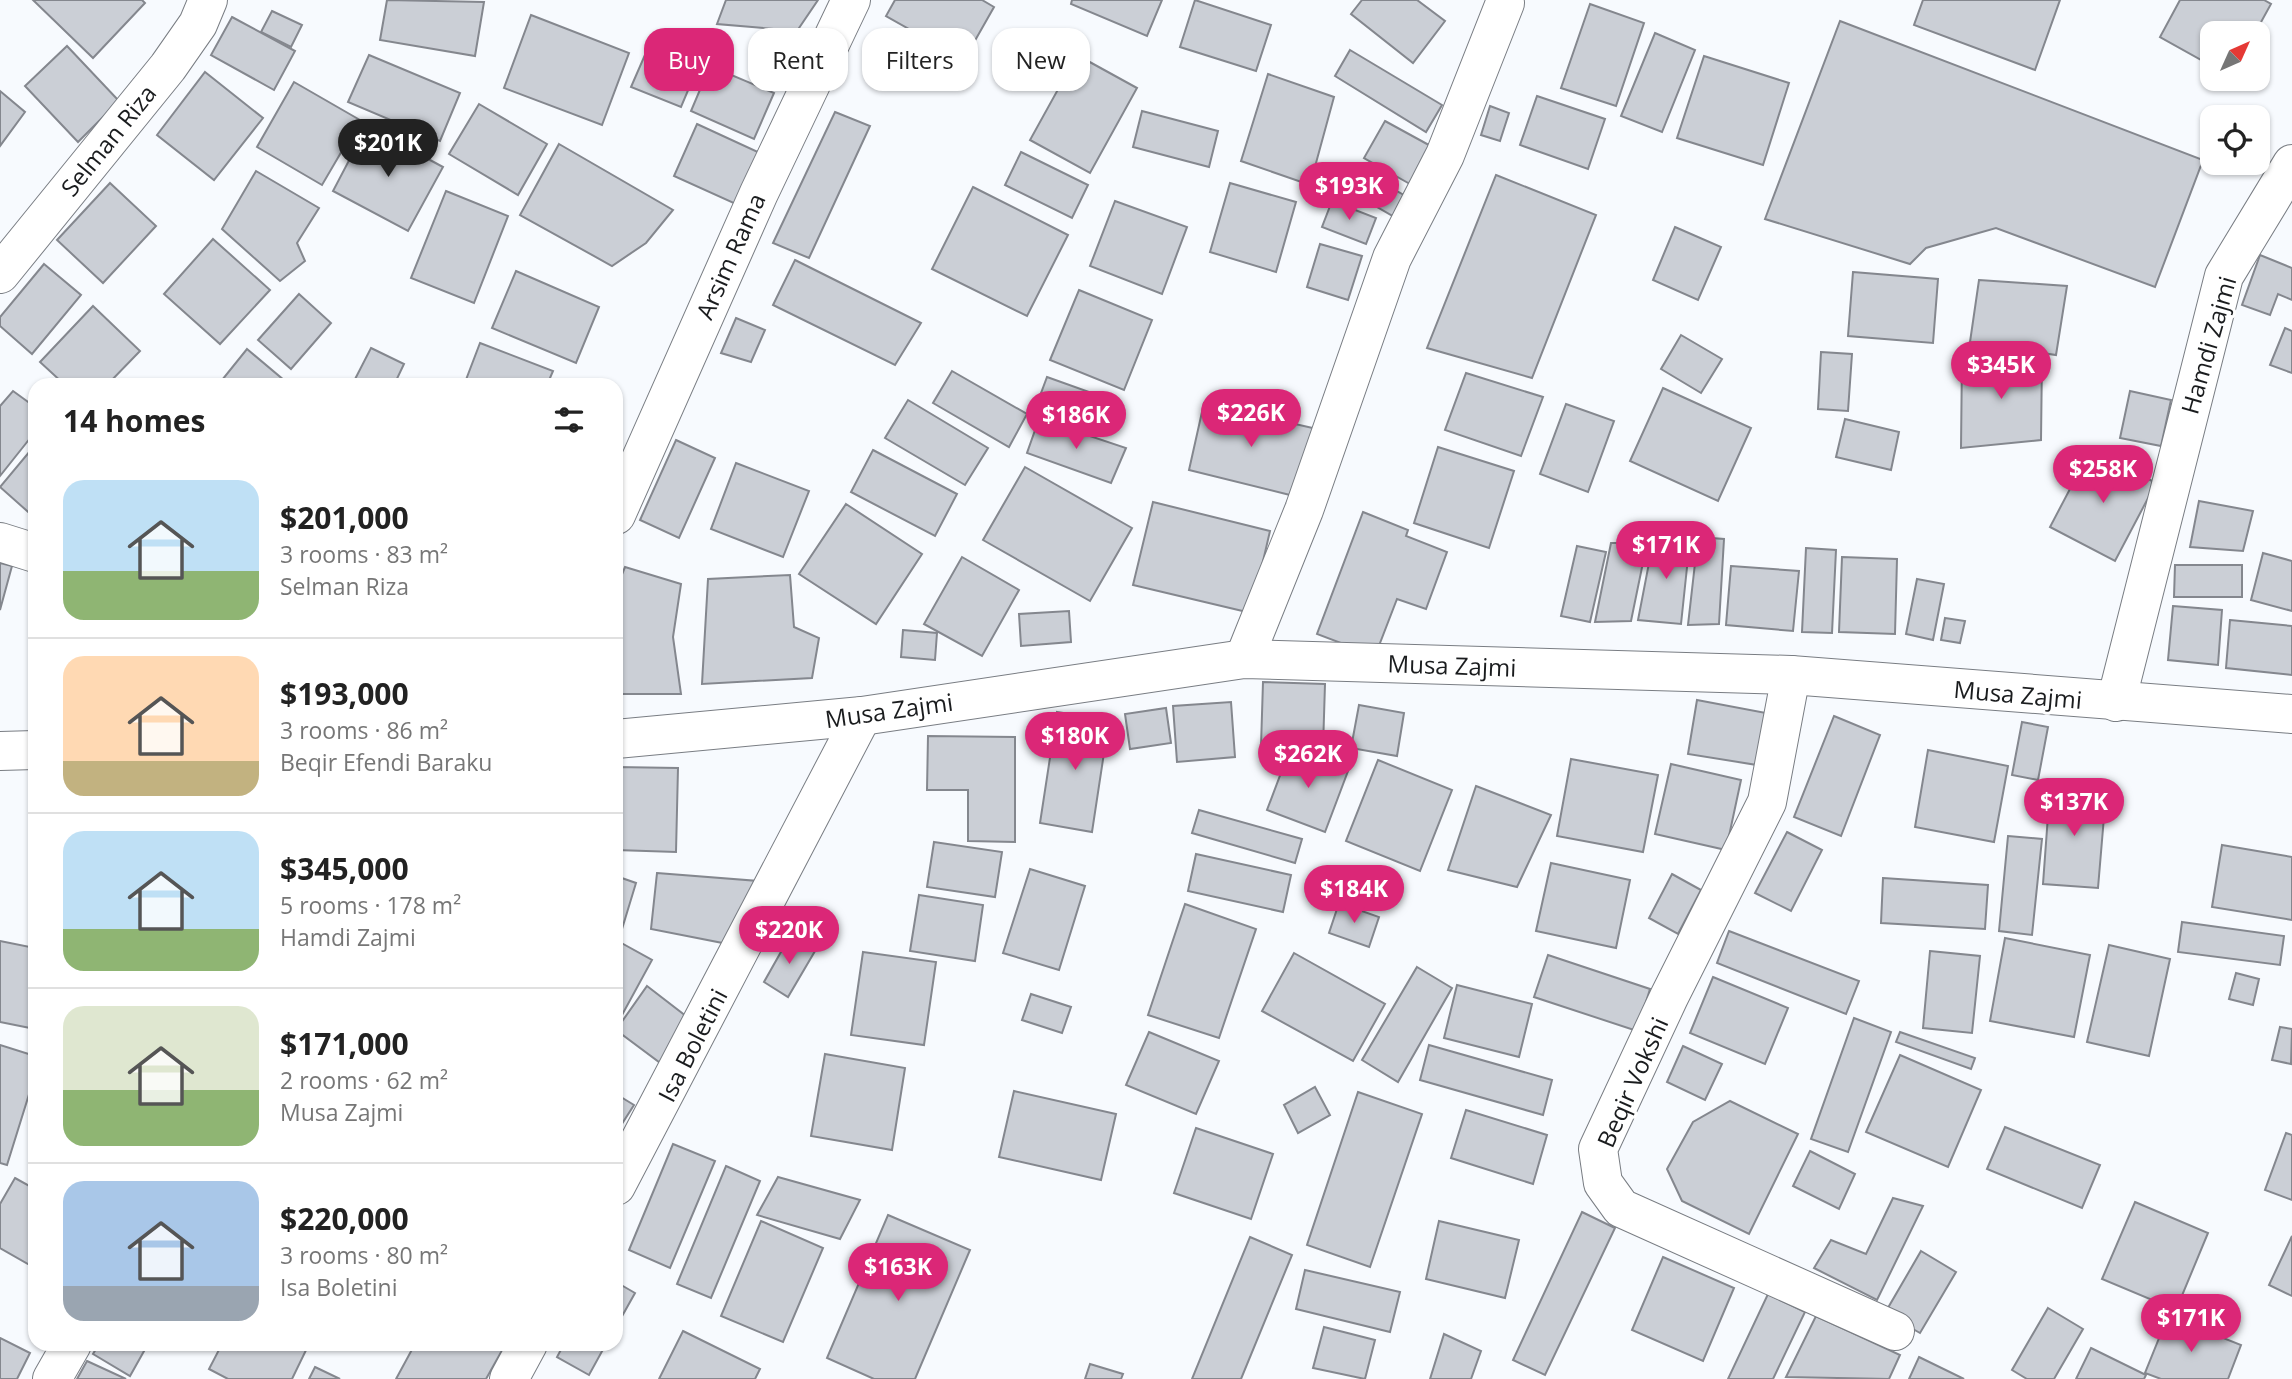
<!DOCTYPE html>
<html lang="en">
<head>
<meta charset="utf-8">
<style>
	:root { --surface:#fff; --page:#f6f6f6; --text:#222; --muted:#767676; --line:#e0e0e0; --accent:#db2777 }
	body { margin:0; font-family:"Open Sans",sans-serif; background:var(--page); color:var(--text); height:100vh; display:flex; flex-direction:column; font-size:26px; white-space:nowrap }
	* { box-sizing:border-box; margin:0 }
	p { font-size:23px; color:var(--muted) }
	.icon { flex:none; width:38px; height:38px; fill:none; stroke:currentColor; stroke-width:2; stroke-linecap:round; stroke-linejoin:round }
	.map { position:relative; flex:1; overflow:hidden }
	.drawer { position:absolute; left:28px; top:378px; width:595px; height:973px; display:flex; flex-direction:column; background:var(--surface); border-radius:21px; box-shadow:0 2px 5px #0004 }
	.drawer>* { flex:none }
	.guide { position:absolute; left:644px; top:28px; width:665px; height:63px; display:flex; gap:14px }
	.needle { width:46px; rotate:45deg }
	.tools { position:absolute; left:2200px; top:21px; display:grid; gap:14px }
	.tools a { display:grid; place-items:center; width:70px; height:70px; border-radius:14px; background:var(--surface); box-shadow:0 2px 5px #0004; font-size:35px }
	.price { position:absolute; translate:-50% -60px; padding:0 16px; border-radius:24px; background:var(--accent); color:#fff; font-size:23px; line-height:46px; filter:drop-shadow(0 2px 4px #0008) }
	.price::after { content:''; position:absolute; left:50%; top:42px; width:21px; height:16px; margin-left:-10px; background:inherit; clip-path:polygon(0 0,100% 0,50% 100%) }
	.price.on { background:#222; color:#fff }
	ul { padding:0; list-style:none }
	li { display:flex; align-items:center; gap:21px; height:175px; padding:0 35px }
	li+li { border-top:2px solid var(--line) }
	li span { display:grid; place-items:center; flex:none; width:196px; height:140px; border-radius:21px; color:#555 }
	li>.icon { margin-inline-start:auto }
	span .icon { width:84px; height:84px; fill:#fffc; stroke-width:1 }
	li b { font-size:30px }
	h2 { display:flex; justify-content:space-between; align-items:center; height:84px; padding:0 35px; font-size:30px }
	.chip { padding:0 24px; border-radius:21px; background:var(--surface); box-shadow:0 2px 5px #0004; font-size:24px; line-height:63px }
	.chip.on { background:var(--accent); color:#fff }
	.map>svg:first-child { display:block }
</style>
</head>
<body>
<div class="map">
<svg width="2292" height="1379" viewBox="0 0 2292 1379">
	<rect width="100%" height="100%" fill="#f7fafe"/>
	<g fill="#cbcfd6" stroke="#84878e" stroke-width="2">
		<path d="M33 0H142L145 3 93 58Z"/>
		<path d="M387 0 484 2 475 56 380 40Z"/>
		<path d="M726 0H818L797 31 717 24Z"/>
		<path d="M895 0H982L994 7 964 60 886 16Z"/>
		<path d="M1072 0H1162L1147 36 1071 4Z"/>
		<path d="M1195 0 1271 25 1256 71 1180 47Z"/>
		<path d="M1362 0H1417L1445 21 1413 63 1351 14Z"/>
		<path d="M1923 0H2060L2035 70 1914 25Z"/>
		<path d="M2180 0H2264L2271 4 2255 33H2212V66L2160 37Z"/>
		<path d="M1590 4 1644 23 1616 106 1561 88Z"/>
		<path d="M272 11 302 25 291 47 261 32Z"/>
		<path d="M531 15 629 53 602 125 504 88Z"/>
		<path d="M232 17 295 51 274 90 211 55Z"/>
		<path d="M1840 21 2203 160 2155 287 1996 228 1926 248 1910 264 1765 219Z"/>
		<path d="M1655 33 1695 50 1662 132 1621 116Z"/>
		<path d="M768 38 804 48 793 87 756 76Z"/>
		<path d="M651 41 700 62 681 107 631 87Z"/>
		<path d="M67 46 119 101 78 142 25 86Z"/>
		<path d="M1350 50 1442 105 1426 132 1335 76Z"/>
		<path d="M369 55 460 93 440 141 348 102Z"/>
		<path d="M1077 55 1137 88 1090 173 1030 140Z"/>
		<path d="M1704 56 1789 83 1763 165 1677 138Z"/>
		<path d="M710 66 774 93 754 139 691 111Z"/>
		<path d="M205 72 263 118 214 180 157 135Z"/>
		<path d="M1268 74 1334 97 1310 185 1241 161Z"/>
		<path d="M294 82 360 120 322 185 257 147Z"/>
		<path d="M0 91 25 112 0 146Z"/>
		<path d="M1537 96 1605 119 1588 169 1520 145Z"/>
		<path d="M479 104 547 144 518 195 449 154Z"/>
		<path d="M1490 106 1509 113 1500 141 1481 135Z"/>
		<path d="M1142 111 1218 131 1209 167 1133 147Z"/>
		<path d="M835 112 870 126 809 258 773 243Z"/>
		<path d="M1385 121 1438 150 1417 188 1364 158Z"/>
		<path d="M697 124 760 153 738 205 674 176Z"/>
		<path d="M367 126 443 167 408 231 333 191Z"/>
		<path d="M559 144 673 210 646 243 612 266 520 215Z"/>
		<path d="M1021 152 1088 185 1072 218 1005 185Z"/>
		<path d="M1356 168 1409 198 1398 219 1344 188Z"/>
		<path d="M256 171 319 208 297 243 305 261 280 281 222 229Z"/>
		<path d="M1496 175 1596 215 1532 378 1427 348Z"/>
		<path d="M110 183 156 226 103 283 57 240Z"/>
		<path d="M1230 183 1296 202 1276 272 1210 252Z"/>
		<path d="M973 187 1068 235 1027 316 932 269Z"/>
		<path d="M446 191 508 216 474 303 411 278Z"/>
		<path d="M1115 201 1187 227 1162 294 1090 266Z"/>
		<path d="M1332 201 1376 218 1366 244 1322 227Z"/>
		<path d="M1675 227 1721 247 1698 300 1653 280Z"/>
		<path d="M213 239 270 290 220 344 164 294Z"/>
		<path d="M1320 244 1362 256 1348 300 1307 287Z"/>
		<path d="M2260 255 2292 268V300L2278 294 2270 315 2242 305Z"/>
		<path d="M795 260 921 323 895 365 773 305Z"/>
		<path d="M44 264 81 295 32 354 0 326V317Z"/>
		<path d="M516 271 599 307 576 363 492 328Z"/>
		<path d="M1853 272 1938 279 1933 343 1848 336Z"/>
		<path d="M1979 280 2067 286 2056 355 1970 342Z"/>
		<path d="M1079 290 1152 320 1124 390 1050 360Z"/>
		<path d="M299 294 331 323 291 369 258 340Z"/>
		<path d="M93 306 140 351 107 385H65L40 362Z"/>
		<path d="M736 318 765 330 751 362 721 353Z"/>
		<path d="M2285 328 2292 331V373L2270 365Z"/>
		<path d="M1681 335 1722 359 1701 393 1661 369Z"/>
		<path d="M480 343 553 371 547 385H464Z"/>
		<path d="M371 348 404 364 394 385H352Z"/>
		<path d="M247 349 285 381 282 385H218Z"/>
		<path d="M1821 352 1852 354 1848 411 1818 409Z"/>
		<path d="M1962 356 2042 358 2041 440 1961 448Z"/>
		<path d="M952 371 1027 414 1009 447 933 403Z"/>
		<path d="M1466 373 1543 397 1521 456 1445 430Z"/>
		<path d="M1047 377 1120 403 1110 431 1037 404Z"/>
		<path d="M1663 388 1751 428 1718 501 1630 461Z"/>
		<path d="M13 391 35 407V432L0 476V406Z"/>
		<path d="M2130 391 2171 400 2161 446 2120 438Z"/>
		<path d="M908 400 988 448 965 485 885 438Z"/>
		<path d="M1204 403 1317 429 1294 496 1189 470Z"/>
		<path d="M1566 404 1614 421 1588 492 1540 474Z"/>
		<path d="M1039 419 1126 448 1111 483 1027 453Z"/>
		<path d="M1845 419 1899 432 1891 470 1836 457Z"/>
		<path d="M676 440 715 458 679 538 640 520Z"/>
		<path d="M35 445V518L0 487Z"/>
		<path d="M1438 447 1514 471 1489 548 1414 523Z"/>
		<path d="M2091 449 2156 483 2115 561 2050 527Z"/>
		<path d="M873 450 957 494 935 536 851 492Z"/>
		<path d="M736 463 809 491 783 557 711 529Z"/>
		<path d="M1025 467 1132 528 1090 601 983 540Z"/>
		<path d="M2199 501 2253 511 2243 551 2190 547Z"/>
		<path d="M1153 502 1270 531 1251 613 1133 585Z"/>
		<path d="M846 504 922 554 876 624 799 574Z"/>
		<path d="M1363 512 1408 530 1406 536 1447 552 1426 609 1397 599 1375 656 1317 634Z"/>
		<path d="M1654 537 1690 539 1681 624 1638 620Z"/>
		<path d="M1698 537 1724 539 1719 624 1688 625Z"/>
		<path d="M1611 543H1647L1631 621 1595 622Z"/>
		<path d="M1577 546 1606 552 1590 622 1561 616Z"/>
		<path d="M1806 548 1836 550 1832 633 1802 632Z"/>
		<path d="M2263 553 2292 561V611L2251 600Z"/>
		<path d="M962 557 1019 590 982 656 924 624Z"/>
		<path d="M1842 557 1897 559 1895 634 1839 632Z"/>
		<path d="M0 563 12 566 0 610Z"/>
		<path d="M2175 565H2242V597H2174Z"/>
		<path d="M1731 566 1799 571 1793 631 1726 625Z"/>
		<path d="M625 567 681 584 673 637 681 694H616V589Z"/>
		<path d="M790 575 794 627 819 638 812 678 702 684 708 579Z"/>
		<path d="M1917 579 1944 584 1933 640 1906 634Z"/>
		<path d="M2173 606 2222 610 2218 665 2168 660Z"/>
		<path d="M1069 611 1071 642 1021 646 1019 614Z"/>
		<path d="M1945 618 1965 621 1960 643 1941 640Z"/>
		<path d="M2230 620 2292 626V675L2226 668Z"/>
		<path d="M903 630 937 633 935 660 901 657Z"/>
		<path d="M1263 682 1325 684 1323 748 1261 746Z"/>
		<path d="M1697 700 1766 713 1757 765 1688 754Z"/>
		<path d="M1231 702 1235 757 1177 762 1173 706Z"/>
		<path d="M1359 705 1404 713 1397 756 1351 748Z"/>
		<path d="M1166 708 1171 743 1130 749 1125 714Z"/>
		<path d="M1057 712 1109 720 1092 832 1040 823Z"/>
		<path d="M1834 716 1880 735 1841 836 1794 817Z"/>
		<path d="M2022 722 2048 727 2038 780 2012 775Z"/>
		<path d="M928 736 1015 737V842L968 841V790H927Z"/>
		<path d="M1290 749 1348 771 1325 832 1267 810Z"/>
		<path d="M1928 750 2008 766 1994 842 1915 827Z"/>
		<path d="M1571 759 1658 775 1643 852 1557 836Z"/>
		<path d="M1378 760 1452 790 1420 871 1346 841Z"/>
		<path d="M1671 764 1741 780 1726 850 1655 834Z"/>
		<path d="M616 767 678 768 676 852 616 850Z"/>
		<path d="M1476 786 1551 815 1517 887 1448 870Z"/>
		<path d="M2050 788 2106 793 2098 888 2043 884Z"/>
		<path d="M1199 810 1302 839 1295 863 1192 833Z"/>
		<path d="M1787 832 1822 850 1791 911 1755 893Z"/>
		<path d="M2008 836 2042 839 2032 935 1999 931Z"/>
		<path d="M934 842 1002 852 995 897 927 887Z"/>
		<path d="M2222 845 2292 857V920L2212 907Z"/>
		<path d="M1196 854 1291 875 1283 912 1188 891Z"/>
		<path d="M1551 863 1630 880 1616 948 1536 931Z"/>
		<path d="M1030 869 1085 886 1059 970 1003 953Z"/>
		<path d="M657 873 758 881 733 945 651 929Z"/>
		<path d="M1672 874 1701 890 1678 934 1649 918Z"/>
		<path d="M616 876 636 883 622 929 616 927Z"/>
		<path d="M1883 878 1988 885 1985 929 1881 923Z"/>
		<path d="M919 895 983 905 975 961 910 951Z"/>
		<path d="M1339 903 1379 917 1369 947 1329 933Z"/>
		<path d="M1185 904 1256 929 1219 1038 1148 1015Z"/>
		<path d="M2182 922 2284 936 2280 965 2178 952Z"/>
		<path d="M1729 931 1859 981 1846 1014 1717 963Z"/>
		<path d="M790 936 815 951 788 997 764 982Z"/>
		<path d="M2005 938 2090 955 2074 1037 1990 1021Z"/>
		<path d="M616 940 652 960 616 1026Z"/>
		<path d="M0 941 35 948V1029L0 1022Z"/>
		<path d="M2109 945 2170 959 2149 1056 2087 1042Z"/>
		<path d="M1930 951 1980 956 1972 1033 1923 1028Z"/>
		<path d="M863 952 936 962 924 1045 851 1035Z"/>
		<path d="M1294 953 1385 1004 1353 1061 1262 1011Z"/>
		<path d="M1548 955 1650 989 1637 1031 1534 997Z"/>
		<path d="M1417 967 1452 988 1398 1082 1362 1060Z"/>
		<path d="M2236 973 2259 979 2253 1005 2229 999Z"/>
		<path d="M1713 977 1788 1008 1765 1064 1690 1033Z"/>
		<path d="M1457 985 1532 1004 1519 1057 1444 1038Z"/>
		<path d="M647 986 695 1023 663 1065 616 1030Z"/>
		<path d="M1031 994 1071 1007 1062 1033 1022 1020Z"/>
		<path d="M1854 1018 1891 1032 1848 1152 1811 1139Z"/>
		<path d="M2280 1027 2292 1029 2291 1064 2272 1060Z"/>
		<path d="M1149 1032 1219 1061 1196 1114 1126 1085Z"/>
		<path d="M1900 1032 1975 1058 1971 1069 1896 1042Z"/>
		<path d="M0 1045 35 1056V1075L7 1165 0 1163Z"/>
		<path d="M1429 1045 1552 1080 1543 1115 1420 1080Z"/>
		<path d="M1683 1046 1722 1064 1705 1100 1667 1082Z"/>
		<path d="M825 1054 905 1068 892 1150 811 1136Z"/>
		<path d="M1900 1055 1981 1090 1948 1167 1866 1132Z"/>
		<path d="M1315 1087 1330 1115 1298 1133 1284 1105Z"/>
		<path d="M1014 1091 1116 1114 1101 1180 999 1157Z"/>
		<path d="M1358 1092 1422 1114 1370 1267 1307 1245Z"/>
		<path d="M616 1094 634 1105 616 1133Z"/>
		<path d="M1730 1101 1798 1134 1749 1234 1682 1201 1667 1169 1693 1122Z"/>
		<path d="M1466 1110 1547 1135 1533 1184 1451 1158Z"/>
		<path d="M2005 1127 2100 1165 2082 1208 1987 1169Z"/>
		<path d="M1196 1128 1273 1154 1251 1219 1174 1193Z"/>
		<path d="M2286 1133 2292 1135V1200L2265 1190Z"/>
		<path d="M673 1144 715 1161 670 1268 629 1250Z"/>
		<path d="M1810 1151 1855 1174 1839 1209 1793 1186Z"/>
		<path d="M726 1166 760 1181 711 1298 677 1284Z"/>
		<path d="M778 1177 860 1200 840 1239 757 1215Z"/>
		<path d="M15 1178 35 1189V1268L0 1248V1204Z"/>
		<path d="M1893 1198 1923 1206 1877 1300 1814 1268 1831 1240 1866 1254Z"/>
		<path d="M2135 1202 2208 1233 2176 1310 2102 1279Z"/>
		<path d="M1582 1212 1615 1228 1545 1375 1513 1360Z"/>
		<path d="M888 1215 970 1250 915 1379H874L827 1358Z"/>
		<path d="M761 1221 823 1248 783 1342 721 1316Z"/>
		<path d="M1439 1221 1519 1240 1505 1298 1426 1279Z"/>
		<path d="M2292 1236V1296L2269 1285Z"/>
		<path d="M1250 1237 1292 1255 1241 1379H1192Z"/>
		<path d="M1921 1251 1956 1272 1920 1333 1885 1313Z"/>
		<path d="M1663 1257 1734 1288 1703 1361 1632 1330Z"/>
		<path d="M1305 1270 1400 1292 1390 1332 1296 1309Z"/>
		<path d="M616 1282 635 1293 616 1327Z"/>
		<path d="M1768 1294 1805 1312 1773 1379H1728Z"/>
		<path d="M2048 1308 2083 1329 2054 1379H2027L2012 1370Z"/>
		<path d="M1816 1316 1900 1355 1889 1379 1786 1377Z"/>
		<path d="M2168 1316 2241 1345 2228 1379H2161L2145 1373Z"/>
		<path d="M1324 1327 1375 1340 1365 1379 1313 1368Z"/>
		<path d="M683 1331 760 1369 755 1379H659Z"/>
		<path d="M1444 1334 1481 1351 1471 1379H1430Z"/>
		<path d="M0 1338 30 1353 17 1379H0Z"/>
		<path d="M99 1344H148L130 1376 93 1354Z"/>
		<path d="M222 1344H309L292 1379H228L209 1369Z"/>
		<path d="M415 1344H502L505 1345 486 1379H396Z"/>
		<path d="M564 1344H606L589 1375 557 1357Z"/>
		<path d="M2091 1348 2146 1375 2144 1379H2076Z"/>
		<path d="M1919 1357 1964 1379H1909Z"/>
		<path d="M87 1361 126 1379H77Z"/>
		<path d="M1090 1364 1123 1374 1121 1379H1085Z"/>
		<path d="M315 1367 340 1379H309Z"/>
	</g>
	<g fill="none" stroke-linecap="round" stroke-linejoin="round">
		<g stroke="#797d83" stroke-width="40">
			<g id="minor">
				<path d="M0 274 168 67 198 24 208 0"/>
				<path d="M616 515 759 193 851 0"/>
				<path d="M0 542 35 553"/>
				<path d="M1244 659 1304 510 1392 258 1445 155 1505 3"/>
				<path d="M1791 675 1767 802 1669 997 1598 1149 1603 1183 1621 1208 1895 1331"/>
				<path d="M2116 702 2224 276 2292 164"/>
				<path d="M616 739 862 716 1244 659 1791 675 2292 714"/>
				<path d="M0 751 35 750"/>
				<path d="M616 1186 862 716"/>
				<path d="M52 1379 72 1344"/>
				<path d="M509 1379 528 1344"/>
			</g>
		</g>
		<use href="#minor" stroke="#fff" stroke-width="38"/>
	</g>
	<g text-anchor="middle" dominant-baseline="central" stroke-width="6" stroke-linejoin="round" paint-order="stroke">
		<g font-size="24" fill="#1a1c1e" stroke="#fff">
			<text transform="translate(108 140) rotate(-51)">Selman Riza</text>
			<text transform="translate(730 256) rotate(-66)">Arsim Rama</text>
			<text transform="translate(2208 345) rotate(-74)">Hamdi Zajmi</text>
			<text transform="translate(1452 665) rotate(2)">Musa Zajmi</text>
			<text transform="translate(2018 694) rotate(5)">Musa Zajmi</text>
			<text transform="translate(889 710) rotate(-8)">Musa Zajmi</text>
			<text transform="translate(692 1045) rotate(-63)">Isa Boletini</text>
			<text transform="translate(1632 1082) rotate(-66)">Beqir Vokshi</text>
		</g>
	</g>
</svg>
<div class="tools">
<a><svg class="needle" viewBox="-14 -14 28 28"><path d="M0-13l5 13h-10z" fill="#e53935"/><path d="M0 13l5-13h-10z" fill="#767676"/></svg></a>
<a><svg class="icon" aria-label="locate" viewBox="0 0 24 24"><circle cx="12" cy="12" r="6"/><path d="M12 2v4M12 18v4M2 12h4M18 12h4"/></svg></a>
</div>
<b class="price on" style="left:388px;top:179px">$201K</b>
<b class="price" style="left:1349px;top:222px">$193K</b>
<b class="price" style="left:2001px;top:401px">$345K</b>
<b class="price" style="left:1251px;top:449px">$226K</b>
<b class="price" style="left:1076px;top:451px">$186K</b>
<b class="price" style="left:2103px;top:505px">$258K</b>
<b class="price" style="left:1666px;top:581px">$171K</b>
<b class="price" style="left:1075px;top:772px">$180K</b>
<b class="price" style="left:1308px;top:790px">$262K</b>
<b class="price" style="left:2074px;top:838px">$137K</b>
<b class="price" style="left:1354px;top:925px">$184K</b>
<b class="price" style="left:789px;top:966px">$220K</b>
<b class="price" style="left:898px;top:1303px">$163K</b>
<b class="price" style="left:2191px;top:1354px">$171K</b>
<div class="guide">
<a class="chip on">Buy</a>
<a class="chip">Rent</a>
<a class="chip">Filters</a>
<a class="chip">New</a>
</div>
<section class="drawer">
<h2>14 homes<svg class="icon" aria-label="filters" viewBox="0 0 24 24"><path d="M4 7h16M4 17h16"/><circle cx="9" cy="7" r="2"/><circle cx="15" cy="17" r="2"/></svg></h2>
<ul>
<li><span style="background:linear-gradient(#bfe0f5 65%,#8fb573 0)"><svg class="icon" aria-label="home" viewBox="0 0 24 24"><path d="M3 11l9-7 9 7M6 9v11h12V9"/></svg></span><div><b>$201,000</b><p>3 rooms · 83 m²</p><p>Selman Riza</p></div></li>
<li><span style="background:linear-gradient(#ffd9b3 75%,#c2b280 0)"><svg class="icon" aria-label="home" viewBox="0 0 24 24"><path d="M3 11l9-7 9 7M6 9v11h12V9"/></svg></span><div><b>$193,000</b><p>3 rooms · 86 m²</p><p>Beqir Efendi Baraku</p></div></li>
<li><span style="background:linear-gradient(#bfe0f5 70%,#8fb573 0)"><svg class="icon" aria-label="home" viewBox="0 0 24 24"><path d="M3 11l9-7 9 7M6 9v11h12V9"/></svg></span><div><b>$345,000</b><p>5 rooms · 178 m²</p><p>Hamdi Zajmi</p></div></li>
<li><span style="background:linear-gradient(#dfe7d0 60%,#8fb573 0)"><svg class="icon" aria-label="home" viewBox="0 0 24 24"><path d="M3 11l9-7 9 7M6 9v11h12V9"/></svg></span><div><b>$171,000</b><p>2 rooms · 62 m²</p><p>Musa Zajmi</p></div></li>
<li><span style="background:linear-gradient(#a9c7e8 75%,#9aa5b1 0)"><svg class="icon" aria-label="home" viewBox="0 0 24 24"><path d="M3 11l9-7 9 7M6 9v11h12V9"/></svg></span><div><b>$220,000</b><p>3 rooms · 80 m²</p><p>Isa Boletini</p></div></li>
</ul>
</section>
</div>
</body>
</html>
